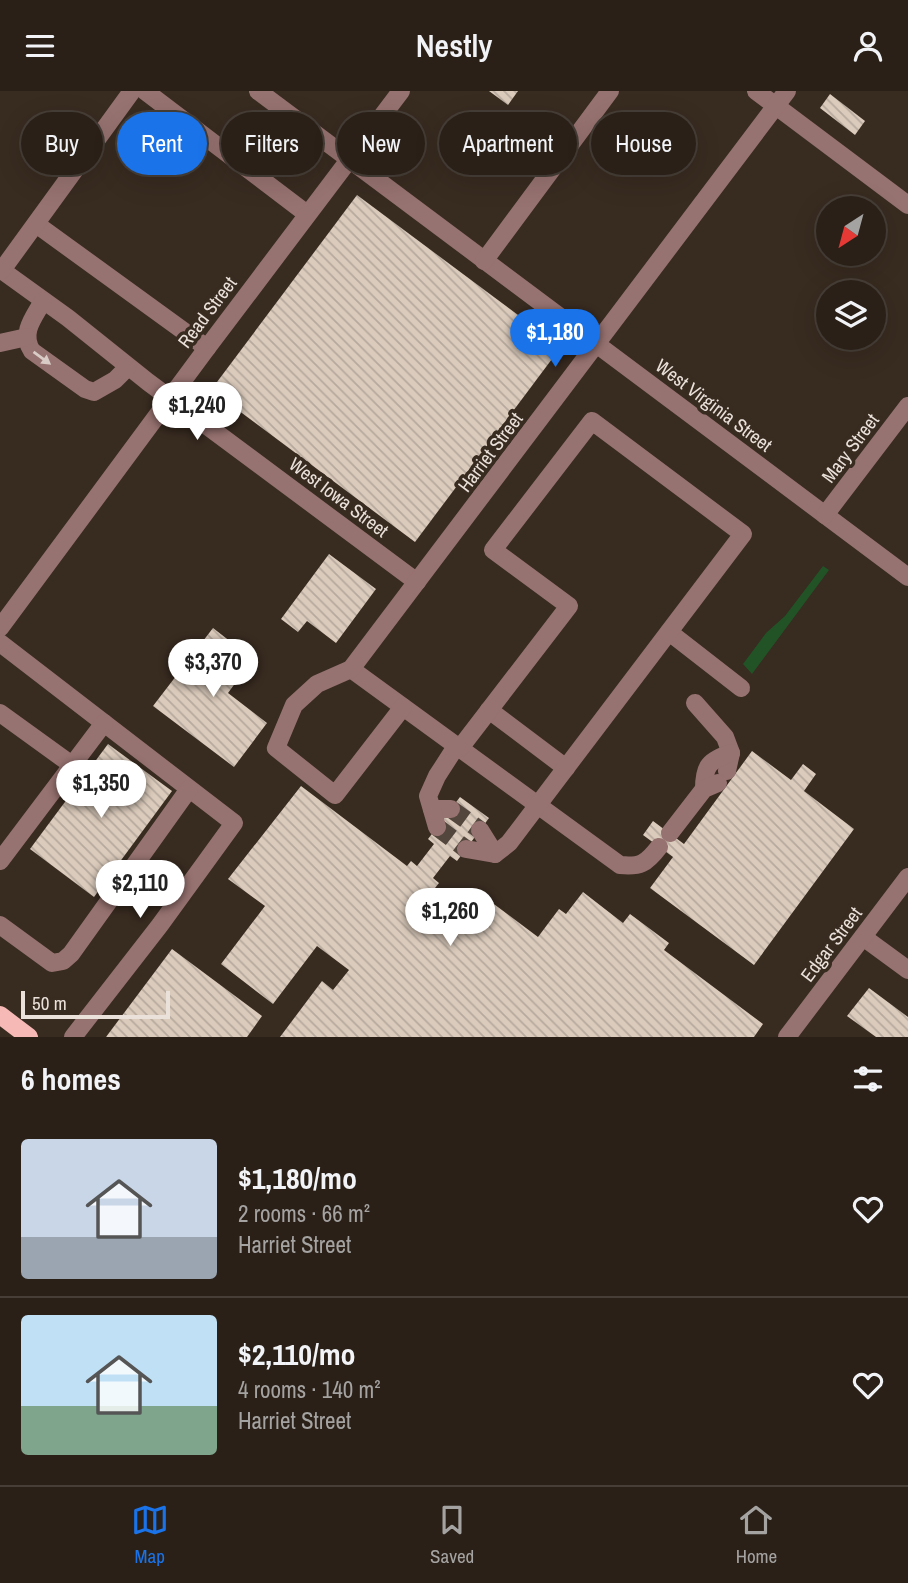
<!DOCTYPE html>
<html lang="en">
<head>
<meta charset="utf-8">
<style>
	:root { --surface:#2a2018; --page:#362d25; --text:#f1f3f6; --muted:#a5a3a2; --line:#463e37; --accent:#1a73e8 }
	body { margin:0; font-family:"Archivo Narrow",sans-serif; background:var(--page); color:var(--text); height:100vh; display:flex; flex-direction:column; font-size:26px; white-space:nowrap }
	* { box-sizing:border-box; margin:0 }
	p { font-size:23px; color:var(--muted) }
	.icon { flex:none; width:38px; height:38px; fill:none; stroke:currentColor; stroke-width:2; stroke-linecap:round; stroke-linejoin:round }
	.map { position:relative; height:946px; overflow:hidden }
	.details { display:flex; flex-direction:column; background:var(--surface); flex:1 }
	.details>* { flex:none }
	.hud { position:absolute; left:21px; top:21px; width:866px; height:63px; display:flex; gap:14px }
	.needle { width:46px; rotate:216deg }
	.fabs { position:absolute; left:816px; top:105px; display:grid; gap:14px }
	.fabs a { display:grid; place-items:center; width:70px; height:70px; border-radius:50%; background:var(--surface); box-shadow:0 7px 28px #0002,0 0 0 2px var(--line); font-size:35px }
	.scale { position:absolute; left:21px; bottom:18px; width:149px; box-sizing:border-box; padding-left:7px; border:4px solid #eae1da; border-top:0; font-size:19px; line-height:24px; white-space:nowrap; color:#eae1da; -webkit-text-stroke:5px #382b20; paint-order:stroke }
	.price { position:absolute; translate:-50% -60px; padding:0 16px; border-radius:24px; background:#fff; color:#222; font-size:23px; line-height:46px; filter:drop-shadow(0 2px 4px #0008) }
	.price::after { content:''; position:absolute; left:50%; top:42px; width:21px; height:16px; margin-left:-10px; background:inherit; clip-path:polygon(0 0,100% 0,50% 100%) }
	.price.on { background:var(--accent); color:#fff }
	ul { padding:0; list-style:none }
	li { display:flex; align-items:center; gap:21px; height:175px; padding:0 21px }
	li+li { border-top:2px solid var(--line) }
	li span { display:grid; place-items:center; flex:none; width:196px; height:140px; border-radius:7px; color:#555 }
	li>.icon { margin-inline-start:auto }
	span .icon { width:84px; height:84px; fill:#fffc; stroke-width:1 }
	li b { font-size:30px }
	h2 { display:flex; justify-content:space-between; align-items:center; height:84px; padding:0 21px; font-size:30px }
	.pill { padding:0 24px; border-radius:32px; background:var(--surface); box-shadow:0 7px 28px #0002,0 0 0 2px var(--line); font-size:24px; line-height:63px }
	.pill.on { background:var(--accent); color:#fff }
	header { display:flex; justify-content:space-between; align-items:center; height:91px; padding:0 21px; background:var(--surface); font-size:32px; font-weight:600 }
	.menu { display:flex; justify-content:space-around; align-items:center; height:98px; border-top:2px solid var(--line); background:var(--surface); font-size:19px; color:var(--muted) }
	.menu a { display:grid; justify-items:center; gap:4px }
	.menu .on { color:var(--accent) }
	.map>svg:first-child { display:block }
</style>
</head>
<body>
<header><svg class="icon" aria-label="menu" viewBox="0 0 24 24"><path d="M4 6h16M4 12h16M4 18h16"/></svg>Nestly<svg class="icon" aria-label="person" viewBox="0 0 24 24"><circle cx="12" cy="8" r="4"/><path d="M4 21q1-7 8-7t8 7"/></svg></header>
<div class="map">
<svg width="908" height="946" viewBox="0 0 908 946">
	<defs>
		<pattern id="building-back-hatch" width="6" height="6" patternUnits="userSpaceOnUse" patternTransform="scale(1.75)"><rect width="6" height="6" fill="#dbcbbc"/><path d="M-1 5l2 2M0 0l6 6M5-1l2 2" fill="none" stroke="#b6a99d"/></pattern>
	</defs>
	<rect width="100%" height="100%" fill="#382b20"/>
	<path fill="#225326" d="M823 475 829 479 752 583 743 573 766 542 785 525Z"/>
	<g fill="url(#building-back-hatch)">
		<path d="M489 0H518L508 14Z"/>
		<path d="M830 3 865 30 855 44 820 17Z"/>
		<path d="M357 104 561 256 415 451 211 299Z"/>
		<path d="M329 463 376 498 336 552 307 530 298 541 281 528Z"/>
		<path d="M213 537 253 568 228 602 267 632 234 676 153 615Z"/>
		<path d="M108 653 172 700 94 806 30 758Z"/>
		<path d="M752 660 791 689 803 673 816 683 804 700 854 738 754 874 650 797 673 766 643 744 653 730 684 753Z"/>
		<path d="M301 695 407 775 411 770 417 775 434 753 428 748 460 706 489 727 457 770 450 765 433 787 439 792 431 802 458 822 475 799 538 846 559 818 566 823 583 801 623 832 630 823 669 852 664 859 763 933 754 946H280L322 890 333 899 349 879 317 855 273 913 221 873 265 815 228 788Z"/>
		<path d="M172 858 262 925 247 946H106Z"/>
		<path d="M869 897 908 926V946H876L847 925Z"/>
	</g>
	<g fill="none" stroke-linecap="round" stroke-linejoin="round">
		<g stroke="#53463c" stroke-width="18" stroke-dasharray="18 9" stroke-linecap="butt">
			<path d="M451 718 480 739"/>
			<path d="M437 736 466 758"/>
		</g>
		<g stroke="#967270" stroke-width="18">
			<path d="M145 0 307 123"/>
			<path d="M258 0 908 486"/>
			<path d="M756 0 908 114"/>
			<path d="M36 133 207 257"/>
			<path d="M484 170 610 0"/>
			<path d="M0 178 68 227 148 291 417 491"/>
			<path d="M2 179 132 0"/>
			<path d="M43 210C34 226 20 242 32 260L85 298 94 301 115 289 128 276"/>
			<path d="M0 252 27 246"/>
			<path d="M825 424 908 315"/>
			<path d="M0 537 207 257 401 0"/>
			<path d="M669 541 741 597"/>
			<path d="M0 552 234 732 160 834 73 946"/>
			<path d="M351 578 620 774C640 776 646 773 659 756"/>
			<path d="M695 612 725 646 731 662 727 680"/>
			<path d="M403 616 335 704 276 657 294 614 317 593 351 578 787 0"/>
			<path d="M489 619 566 677"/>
			<path d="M0 622 72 674"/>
			<path d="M460 657 569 515 493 459 592 330 743 443 509 752 495 763 466 758"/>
			<path d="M704 698C704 674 709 670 731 662"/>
			<path d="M432 718H451"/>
			<path d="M437 736 428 705 437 685 457 654"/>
			<path d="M480 739 495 763"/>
			<path d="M670 742 704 698 718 692"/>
			<path d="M0 770 104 632"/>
			<path d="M0 834 52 872 63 870 71 863 189 698"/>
			<path d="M863 846 908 879"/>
			<path d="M787 946 908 786"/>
		</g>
		<path stroke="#f6b9b6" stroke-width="18" d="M0 924 29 946"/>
	</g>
	<defs><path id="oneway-solid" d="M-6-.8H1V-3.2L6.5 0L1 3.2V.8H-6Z" transform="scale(1.75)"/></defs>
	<use fill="#d9cbc5" href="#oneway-solid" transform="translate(42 267) rotate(36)"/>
	<g text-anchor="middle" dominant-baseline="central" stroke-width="7" stroke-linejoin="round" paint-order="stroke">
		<g font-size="19" fill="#eae1da" stroke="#382b20">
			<text transform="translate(207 221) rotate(-53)">Read Street</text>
			<text transform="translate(714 314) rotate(37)">West Virginia Street</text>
			<text transform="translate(850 357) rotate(-53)">Mary Street</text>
			<text transform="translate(490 361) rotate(-53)">Harriet Street</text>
			<text transform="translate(339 406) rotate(37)">West Iowa Street</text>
			<text transform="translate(831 853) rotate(-53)">Edgar Street</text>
		</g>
	</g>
</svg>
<div class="fabs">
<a><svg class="needle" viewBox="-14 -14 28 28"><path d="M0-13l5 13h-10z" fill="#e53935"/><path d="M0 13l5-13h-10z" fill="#a5a3a2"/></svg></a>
<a><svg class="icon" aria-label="layers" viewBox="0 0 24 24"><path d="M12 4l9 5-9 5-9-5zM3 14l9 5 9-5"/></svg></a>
</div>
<div class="scale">50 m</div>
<b class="price on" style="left:555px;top:278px">$1,180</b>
<b class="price" style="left:197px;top:351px">$1,240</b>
<b class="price" style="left:213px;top:608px">$3,370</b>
<b class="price" style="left:101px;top:729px">$1,350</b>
<b class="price" style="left:140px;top:829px">$2,110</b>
<b class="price" style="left:450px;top:857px">$1,260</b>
<div class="hud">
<a class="pill">Buy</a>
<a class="pill on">Rent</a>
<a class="pill">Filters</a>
<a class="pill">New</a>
<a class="pill">Apartment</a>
<a class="pill">House</a>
</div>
</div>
<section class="details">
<h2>6 homes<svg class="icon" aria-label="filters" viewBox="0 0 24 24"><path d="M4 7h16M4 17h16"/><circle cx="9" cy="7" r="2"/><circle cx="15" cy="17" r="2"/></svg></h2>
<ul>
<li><span style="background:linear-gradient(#c9d6e8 70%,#9aa5b1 0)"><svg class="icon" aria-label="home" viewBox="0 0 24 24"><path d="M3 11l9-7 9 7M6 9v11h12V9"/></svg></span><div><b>$1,180/mo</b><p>2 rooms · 66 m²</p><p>Harriet Street</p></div><svg class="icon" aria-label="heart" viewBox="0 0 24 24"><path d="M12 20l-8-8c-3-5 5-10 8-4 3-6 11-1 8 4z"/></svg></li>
<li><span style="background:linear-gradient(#bfe0f5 65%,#7fa58c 0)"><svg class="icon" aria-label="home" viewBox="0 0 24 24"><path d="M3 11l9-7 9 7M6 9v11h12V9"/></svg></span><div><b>$2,110/mo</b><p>4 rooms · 140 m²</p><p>Harriet Street</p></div><svg class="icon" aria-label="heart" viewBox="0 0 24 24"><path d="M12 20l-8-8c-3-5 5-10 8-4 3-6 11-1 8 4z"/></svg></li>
</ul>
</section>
<nav class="menu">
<a class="on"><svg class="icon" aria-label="map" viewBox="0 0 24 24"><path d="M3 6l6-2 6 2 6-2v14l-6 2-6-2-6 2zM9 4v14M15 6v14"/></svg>Map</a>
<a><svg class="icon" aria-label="saved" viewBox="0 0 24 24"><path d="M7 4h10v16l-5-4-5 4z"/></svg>Saved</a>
<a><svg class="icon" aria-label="home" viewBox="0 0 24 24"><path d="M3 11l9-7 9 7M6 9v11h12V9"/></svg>Home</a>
</nav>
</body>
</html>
